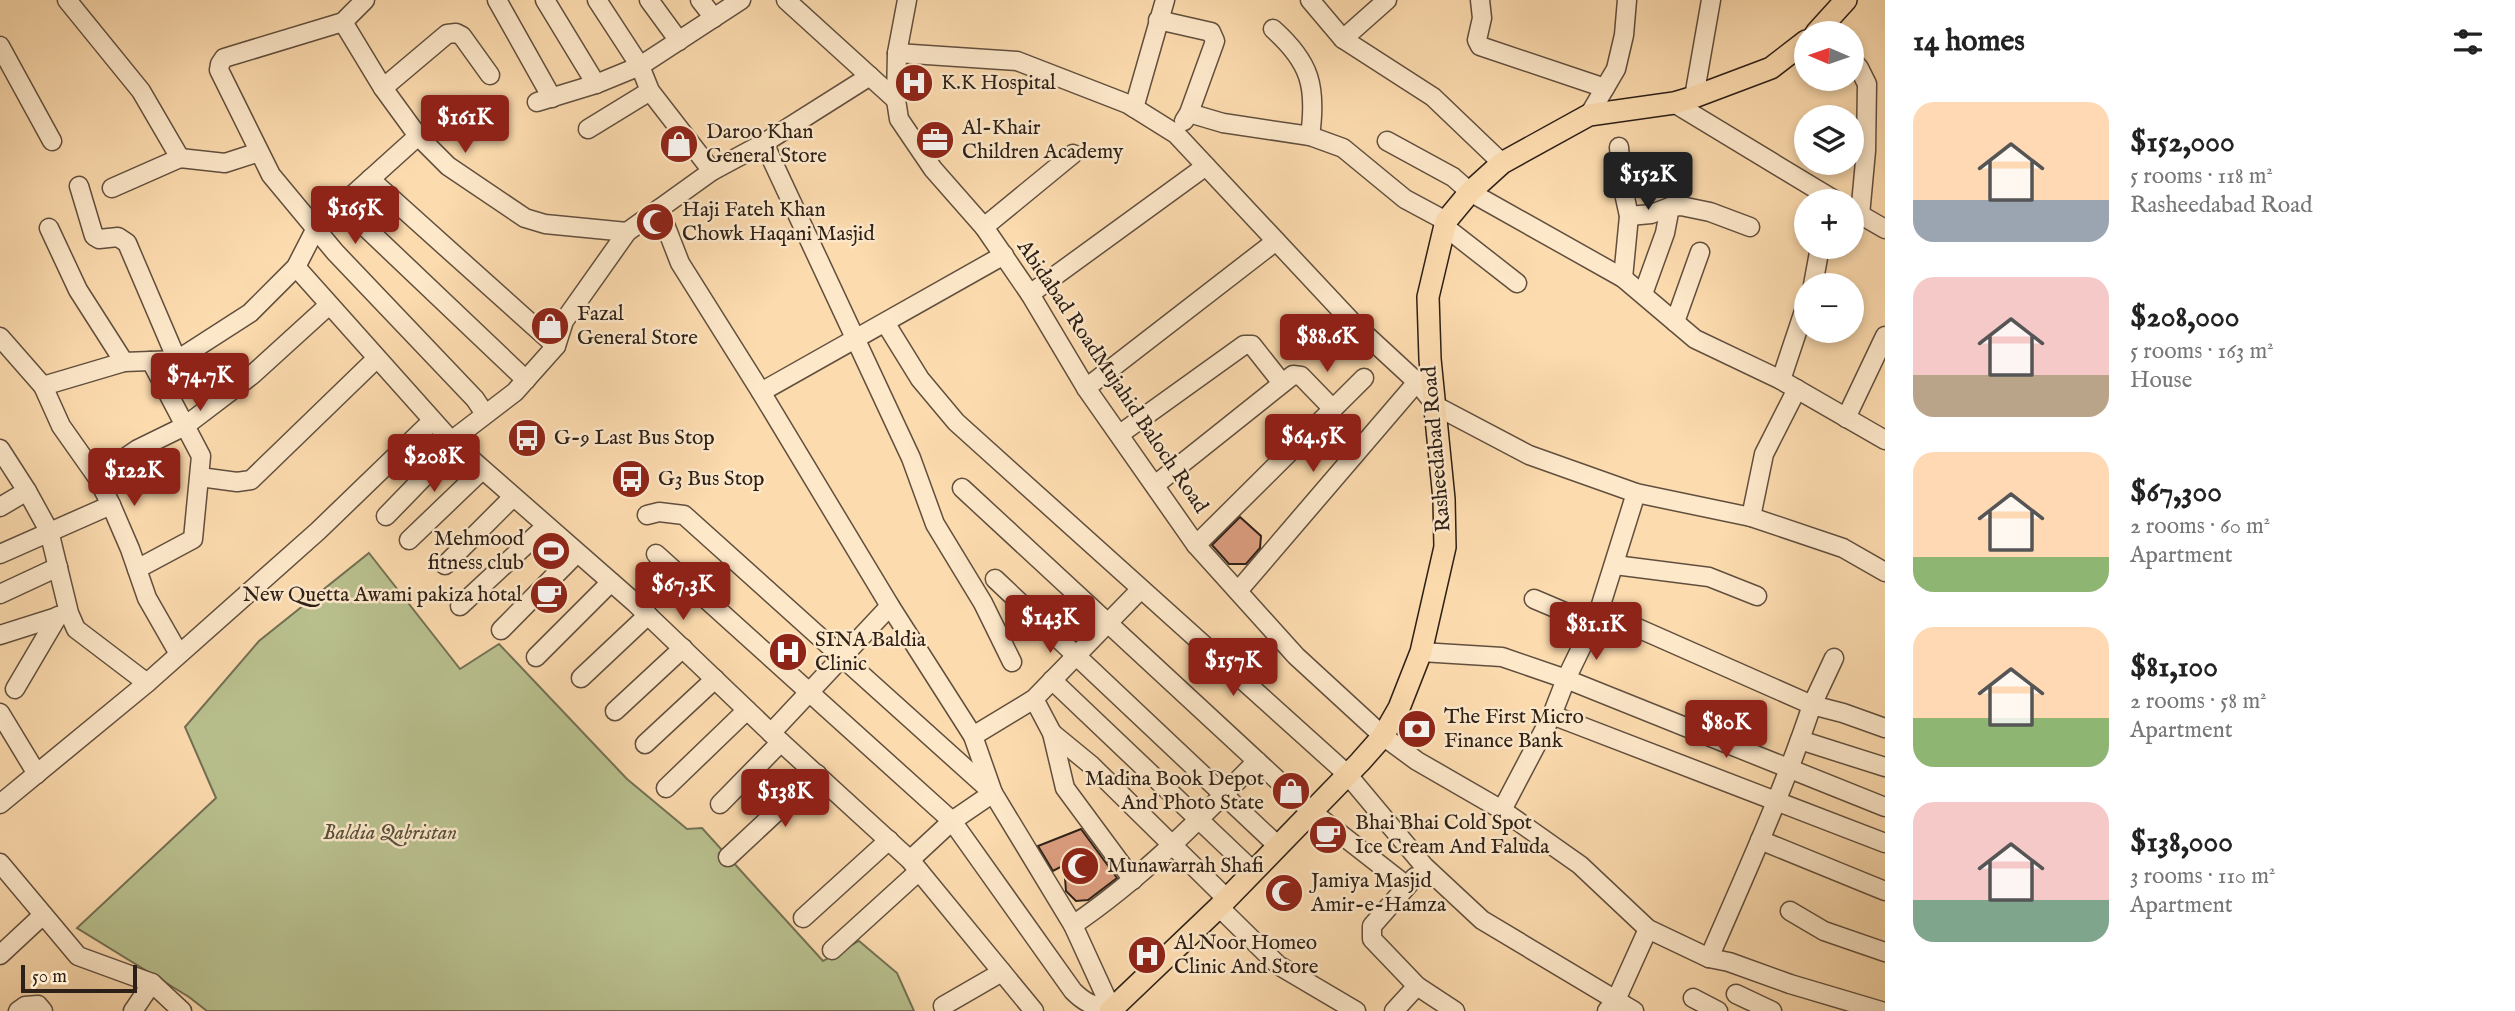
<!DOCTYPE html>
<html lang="en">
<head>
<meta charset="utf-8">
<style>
	:root { --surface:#fff; --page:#f6f6f6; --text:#222; --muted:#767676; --accent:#8f2418 }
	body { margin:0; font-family:"IM FELL English",serif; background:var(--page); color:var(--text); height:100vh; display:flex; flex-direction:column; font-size:26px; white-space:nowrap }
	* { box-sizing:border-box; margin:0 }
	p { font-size:23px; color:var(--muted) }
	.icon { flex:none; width:38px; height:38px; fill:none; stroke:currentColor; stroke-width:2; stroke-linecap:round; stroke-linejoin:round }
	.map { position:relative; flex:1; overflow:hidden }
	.side { display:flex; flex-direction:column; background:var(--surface); width:630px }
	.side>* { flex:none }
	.needle { width:46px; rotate:272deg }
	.tools { position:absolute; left:1794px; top:21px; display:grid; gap:14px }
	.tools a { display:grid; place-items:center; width:70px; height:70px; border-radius:50%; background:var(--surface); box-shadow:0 4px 10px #0003; font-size:35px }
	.scale { position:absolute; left:21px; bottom:18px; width:116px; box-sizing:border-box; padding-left:7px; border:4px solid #2d2018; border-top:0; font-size:19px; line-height:24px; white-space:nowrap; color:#2d2018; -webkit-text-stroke:5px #fde8ca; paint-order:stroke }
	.price { position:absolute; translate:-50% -60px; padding:0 16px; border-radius:7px; background:var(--accent); color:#fff; font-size:23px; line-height:46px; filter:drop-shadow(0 2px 4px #0008) }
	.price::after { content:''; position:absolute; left:50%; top:42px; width:21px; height:16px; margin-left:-10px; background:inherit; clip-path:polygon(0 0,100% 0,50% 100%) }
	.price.on { background:#222; color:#fff }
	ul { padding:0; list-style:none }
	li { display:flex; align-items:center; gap:21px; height:175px; padding:0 28px }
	li span { display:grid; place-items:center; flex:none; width:196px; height:140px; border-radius:21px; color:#555 }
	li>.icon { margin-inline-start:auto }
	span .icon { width:84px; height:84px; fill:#fffc; stroke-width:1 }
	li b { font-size:30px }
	h2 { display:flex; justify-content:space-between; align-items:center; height:84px; padding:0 28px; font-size:30px }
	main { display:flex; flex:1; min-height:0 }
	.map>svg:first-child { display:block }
</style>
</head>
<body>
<main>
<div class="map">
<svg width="1885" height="1011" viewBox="0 0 1885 1011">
	<rect width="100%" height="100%" fill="#fcdbae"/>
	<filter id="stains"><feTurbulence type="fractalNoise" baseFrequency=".00286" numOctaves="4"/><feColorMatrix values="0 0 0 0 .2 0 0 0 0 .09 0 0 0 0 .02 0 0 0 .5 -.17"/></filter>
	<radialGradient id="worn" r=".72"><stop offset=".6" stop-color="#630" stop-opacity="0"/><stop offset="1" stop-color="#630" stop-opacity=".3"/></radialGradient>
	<path fill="#b9c18f" stroke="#737054" stroke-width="2" d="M369 553 460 669 499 644 627 779 687 829 702 828 823 961 859 941 897 973 914 1011H207L189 997 77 928 216 798 185 727 259 641Z"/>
	<g fill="#dc9e80" stroke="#2d2018" stroke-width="2">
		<path d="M1240 517 1261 536 1260 548 1246 564H1229L1212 545Z"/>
		<path d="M1081 829 1117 878 1088 900 1076 901 1066 891 1064 865 1053 871 1038 846Z"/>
	</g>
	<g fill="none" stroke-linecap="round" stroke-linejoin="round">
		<g stroke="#614f3e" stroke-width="21">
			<g id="minor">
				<path d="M67 0 141 91 180 158"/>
				<path d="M365 0 343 22 224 58 220 64 219 70 271 175 335 252 475 399 485 414"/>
				<path d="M497 0 552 98"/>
				<path d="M545 0 596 84"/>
				<path d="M597 0 640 66 650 91 712 171"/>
				<path d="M649 0 679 41"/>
				<path d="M700 0 714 18"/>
				<path d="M786 0 896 100"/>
				<path d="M907 0 897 53 896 100 899 119 933 169 984 227 1030 294 1086 388 1196 545 1296 656 1383 736 1417 761 1502 810 1580 865 1648 929 1709 958 1729 962 1790 984 1881 1011"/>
				<path d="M1310 0 1343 39 1433 97 1502 163"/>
				<path d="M1480 0 1482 18 1477 40 1480 46 1605 88"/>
				<path d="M1158 20 1211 32 1215 41 1189 113 1184 121"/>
				<path d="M343 22 383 88 418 136 448 166 525 218 545 224 627 232"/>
				<path d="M1273 29C1310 62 1317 86 1310 136"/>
				<path d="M1343 39 1387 0"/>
				<path d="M0 46 52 141"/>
				<path d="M897 53 1017 61 1128 104 1176 134 1352 322 1417 382 1436 406 1529 455 1636 493 1751 517 1843 548 1885 572"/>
				<path d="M1852 60 1859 68 1867 84 1866 151 1860 215"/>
				<path d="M383 88 447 34 456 33 462 36 490 75"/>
				<path d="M1694 97 1711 0"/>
				<path d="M537 102 596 84 640 66 741 0"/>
				<path d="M1674 103 1836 201"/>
				<path d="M1134 108 1165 0"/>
				<path d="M1189 113 1223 123 1310 136 1343 148 1405 199 1446 221"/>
				<path d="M1589 115 1616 69 1624 35 1627 0"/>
				<path d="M588 129 650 91"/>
				<path d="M1387 141 1453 177 1470 192 1623 278 1695 339 1781 380 1885 440"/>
				<path d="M764 143 911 458 935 524 983 603 1012 662"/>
				<path d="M1619 147 1622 184 1629 216 1623 278"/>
				<path d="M370 179 556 346"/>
				<path d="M79 186 94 236 99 239 118 237 127 243 177 360"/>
				<path d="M112 188 180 158 225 163 259 152"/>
				<path d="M342 205 526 380"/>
				<path d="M1852 210 1885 229"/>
				<path d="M1629 216 1651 214 1670 207 1681 206 1710 212 1750 227"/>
				<path d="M1444 226 1517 283"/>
				<path d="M984 227 1073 154"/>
				<path d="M49 228 78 290 124 362"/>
				<path d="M296 267 455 445 634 602 771 733 910 860 1034 1011"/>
				<path d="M1813 285 1820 247"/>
				<path d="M1030 294 1206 166"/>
				<path d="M1643 294 1665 233 1670 207"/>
				<path d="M1675 322 1700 252"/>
				<path d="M886 324 920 379 956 422 1347 774 1424 866 1482 920 1634 1011"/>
				<path d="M0 337 43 386 124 362 177 360 250 313 296 267 316 228 418 136"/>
				<path d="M1781 380 1806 305"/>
				<path d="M43 386 61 426 97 477 111 505 130 549 147 598 179 654"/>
				<path d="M1086 388 1276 241"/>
				<path d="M761 392 1004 255"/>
				<path d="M1846 418 1885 336"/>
				<path d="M1120 434 1244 345H1252L1282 383"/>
				<path d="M451 441 515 392 556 346 564 321 627 232 712 171 764 143 870 76"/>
				<path d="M0 449 27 491 49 531 69 613 76 629 147 683"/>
				<path d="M97 477 138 449 185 426 252 375 329 305"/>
				<path d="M200 477 237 482 251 480 376 359"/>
				<path d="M1155 485 1293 375 1301 376 1333 409"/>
				<path d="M962 488 1311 811 1407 886"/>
				<path d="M0 507 27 491"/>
				<path d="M647 515 659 512 684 515 993 793 952 821 910 860"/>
				<path d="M386 516 455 445"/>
				<path d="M1751 517 1764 454 1797 389"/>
				<path d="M409 540 482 470"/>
				<path d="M1196 545 1364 378"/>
				<path d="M0 554 111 505"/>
				<path d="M656 554 952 821 1073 991C1085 1003 1094 1007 1111 1008L1073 925 993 793 973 736 890 606 761 392 680 263 659 209"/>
				<path d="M445 565 513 497"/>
				<path d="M1615 565 1709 577 1757 596"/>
				<path d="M137 569 193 539 201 456 151 361"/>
				<path d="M995 579 1278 846"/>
				<path d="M1238 591 1417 382"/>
				<path d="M0 594 58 567"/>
				<path d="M1534 599 1593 624"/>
				<path d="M460 606 546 526"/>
				<path d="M1599 611 1812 705C1783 792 1745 875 1709 958"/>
				<path d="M501 630 577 553"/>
				<path d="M0 635 63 615"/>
				<path d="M1421 652 1502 657 1566 679 1885 807"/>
				<path d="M536 657 611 582"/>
				<path d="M1834 658 1812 705 1843 713 1885 728"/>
				<path d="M581 678 648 615"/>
				<path d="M1052 680 1253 871"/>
				<path d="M15 689 58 616"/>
				<path d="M1034 699 1052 733 1065 788 1133 880"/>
				<path d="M615 711 683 648"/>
				<path d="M0 713 37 774"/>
				<path d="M1552 715 1885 843"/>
				<path d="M771 733 890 606"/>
				<path d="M1052 733 1091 765 1227 899"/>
				<path d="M973 736 1034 699 1140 590"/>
				<path d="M1800 740 1885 767"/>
				<path d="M645 744 715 679"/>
				<path d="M666 788 747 710"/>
				<path d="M0 804 147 683 318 531 432 421"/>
				<path d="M720 804 781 742"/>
				<path d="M1502 810 1552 715 1566 679 1599 611 1636 493"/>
				<path d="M1760 840 1885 891"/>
				<path d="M728 857 817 774"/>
				<path d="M0 863 78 956 152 983 182 1011"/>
				<path d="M1415 877 1372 926V939L1417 986 1455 1011"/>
				<path d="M1219 907 1278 965 1356 1011"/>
				<path d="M1790 911 1824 931 1885 952"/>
				<path d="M803 918 889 840"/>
				<path d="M1073 925C1142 878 1199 820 1257 761"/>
				<path d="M832 950 919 871"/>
				<path d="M0 955 43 915"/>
				<path d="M1736 994 1772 1011"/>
				<path d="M1693 998 1718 1011"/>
				<path d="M943 1006 1002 972"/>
				<path d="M18 1011 25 1006 38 1005 43 1011"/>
				<path d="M133 1011 152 983"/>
				<path d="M1394 1011 1417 986"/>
				<path d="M1607 1011 1616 1000 1648 929"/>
			</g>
		</g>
		<g stroke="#2d2018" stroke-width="24">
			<g id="major">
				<path d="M1816 33 1846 0"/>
				<path d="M1110 1011 1219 907 1360 762 1383 736 1399 708 1421 652 1445 547 1444 499 1430 359 1428 297 1446 221 1470 192 1502 163 1589 115 1674 103 1694 97 1771 68 1806 41"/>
			</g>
		</g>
		<use href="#minor" stroke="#fde8ca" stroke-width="18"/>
		<use href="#major" stroke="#fcdbae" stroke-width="21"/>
	</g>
	<defs>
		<g id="hospital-disc" transform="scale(2.0125)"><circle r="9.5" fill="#8f2418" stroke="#fde8ca"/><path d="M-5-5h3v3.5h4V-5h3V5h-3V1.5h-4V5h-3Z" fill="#fff"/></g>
		<g id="office-disc" transform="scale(2.0125)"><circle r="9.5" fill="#8f2418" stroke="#fde8ca"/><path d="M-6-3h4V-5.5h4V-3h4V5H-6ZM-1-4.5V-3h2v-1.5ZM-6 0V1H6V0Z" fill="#fff"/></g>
		<g id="shop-disc" transform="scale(2.0125)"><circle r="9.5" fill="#8f2418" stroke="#fde8ca"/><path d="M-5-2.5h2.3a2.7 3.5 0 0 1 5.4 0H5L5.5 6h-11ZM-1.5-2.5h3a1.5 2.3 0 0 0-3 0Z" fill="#fff"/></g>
		<g id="mosque-disc" transform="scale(2.0125)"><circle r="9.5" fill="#8f2418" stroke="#fde8ca"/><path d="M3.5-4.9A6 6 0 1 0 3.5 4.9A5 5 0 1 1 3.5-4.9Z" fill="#fff"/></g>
		<g id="bus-disc" transform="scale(2.0125)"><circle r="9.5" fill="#8f2418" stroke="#fde8ca"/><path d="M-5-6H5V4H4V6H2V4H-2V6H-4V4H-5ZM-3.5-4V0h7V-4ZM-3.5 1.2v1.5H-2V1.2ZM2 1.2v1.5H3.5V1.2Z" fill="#fff"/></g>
		<g id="stadium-disc" transform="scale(2.0125)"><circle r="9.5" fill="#8f2418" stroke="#fde8ca"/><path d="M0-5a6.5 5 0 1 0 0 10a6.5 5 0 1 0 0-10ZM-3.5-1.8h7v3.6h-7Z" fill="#fff"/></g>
		<g id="cafe-disc" transform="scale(2.0125)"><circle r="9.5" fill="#8f2418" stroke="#fde8ca"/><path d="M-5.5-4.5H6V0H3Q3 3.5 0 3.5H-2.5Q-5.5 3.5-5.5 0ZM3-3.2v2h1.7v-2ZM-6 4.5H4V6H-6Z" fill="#fff"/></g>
		<g id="bank-disc" transform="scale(2.0125)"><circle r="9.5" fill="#8f2418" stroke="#fde8ca"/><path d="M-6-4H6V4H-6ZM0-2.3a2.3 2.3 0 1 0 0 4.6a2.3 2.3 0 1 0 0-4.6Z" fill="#fff"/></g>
	</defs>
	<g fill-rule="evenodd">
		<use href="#hospital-disc" x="914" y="83"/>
		<use href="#office-disc" x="935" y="140"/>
		<use href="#shop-disc" x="679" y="144"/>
		<use href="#mosque-disc" x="655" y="222"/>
		<use href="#shop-disc" x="550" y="326"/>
		<use href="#bus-disc" x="527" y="438"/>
		<use href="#bus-disc" x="631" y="479"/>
		<use href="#stadium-disc" x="551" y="551"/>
		<use href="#cafe-disc" x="549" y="595"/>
		<use href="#hospital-disc" x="788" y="652"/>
		<use href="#bank-disc" x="1417" y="729"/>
		<use href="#shop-disc" x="1291" y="791"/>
		<use href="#cafe-disc" x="1328" y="835"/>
		<use href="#mosque-disc" x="1080" y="866"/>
		<use href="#mosque-disc" x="1284" y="893"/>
		<use href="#hospital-disc" x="1147" y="955"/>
	</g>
	<g text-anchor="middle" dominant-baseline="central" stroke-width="5" stroke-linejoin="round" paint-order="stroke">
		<g font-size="21" fill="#2d2018" stroke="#fde8ca" text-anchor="start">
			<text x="941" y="83">K.K Hospital</text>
			<text x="962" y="128">Al-Khair<tspan x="962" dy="24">Children Academy</tspan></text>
			<text x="706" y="132">Daroo Khan<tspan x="706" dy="24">General Store</tspan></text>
			<text x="682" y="210">Haji Fateh Khan<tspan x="682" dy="24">Chowk Haqani Masjid</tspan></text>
			<text x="577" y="314">Fazal<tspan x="577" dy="24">General Store</tspan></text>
			<text x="554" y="438">G-9 Last Bus Stop</text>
			<text x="658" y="479">G3 Bus Stop</text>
			<text x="524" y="539" text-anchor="end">Mehmood<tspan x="524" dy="24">fitness club</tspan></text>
			<text x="522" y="595" text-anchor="end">New Quetta Awami pakiza hotal</text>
			<text x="815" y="640">SINA Baldia<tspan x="815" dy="24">Clinic</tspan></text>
			<text x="1444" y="717">The First Micro<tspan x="1444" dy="24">Finance Bank</tspan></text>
			<text x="1264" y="779" text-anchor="end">Madina Book Depot<tspan x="1264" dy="24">And Photo State</tspan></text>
			<text x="1355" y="823">Bhai Bhai Cold Spot<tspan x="1355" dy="24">Ice Cream And Faluda</tspan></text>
			<text x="1107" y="866">Munawarrah Shafi</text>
			<text x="1311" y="881">Jamiya Masjid<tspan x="1311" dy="24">Amir-e-Hamza</tspan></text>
			<text x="1174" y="943">Al Noor Homeo<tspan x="1174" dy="24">Clinic And Store</tspan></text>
		</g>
		<g font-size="21" fill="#2d2018" stroke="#fde8ca">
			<text transform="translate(1112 377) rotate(56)">Abidabad RoadMujahid Baloch Road</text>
			<text transform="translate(1437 449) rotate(-95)">Rasheedabad Road</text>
		</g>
		<g font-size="21" font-style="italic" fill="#57503c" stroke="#fde8ca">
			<text x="390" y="833">Baldia Qabristan</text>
		</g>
	</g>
	<rect width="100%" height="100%" filter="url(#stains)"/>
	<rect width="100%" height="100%" fill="url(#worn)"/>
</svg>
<div class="tools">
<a><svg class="needle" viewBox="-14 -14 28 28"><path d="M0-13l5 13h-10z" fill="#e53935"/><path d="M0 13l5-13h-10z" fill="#767676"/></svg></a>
<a><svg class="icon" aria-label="layers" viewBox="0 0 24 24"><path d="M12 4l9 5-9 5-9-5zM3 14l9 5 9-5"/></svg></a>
<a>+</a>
<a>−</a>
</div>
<div class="scale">50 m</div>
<b class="price" style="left:465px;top:155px">$161K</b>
<b class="price on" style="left:1648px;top:212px">$152K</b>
<b class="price" style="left:355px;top:246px">$165K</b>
<b class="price" style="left:1327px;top:374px">$88.6K</b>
<b class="price" style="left:200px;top:413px">$74.7K</b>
<b class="price" style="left:1313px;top:474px">$64.5K</b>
<b class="price" style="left:434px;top:494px">$208K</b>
<b class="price" style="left:134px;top:508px">$122K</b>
<b class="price" style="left:683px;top:622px">$67.3K</b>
<b class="price" style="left:1050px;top:655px">$143K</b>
<b class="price" style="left:1596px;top:662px">$81.1K</b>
<b class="price" style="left:1233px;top:698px">$157K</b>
<b class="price" style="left:1726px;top:760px">$80K</b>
<b class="price" style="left:785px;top:829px">$138K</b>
</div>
<section class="side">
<h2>14 homes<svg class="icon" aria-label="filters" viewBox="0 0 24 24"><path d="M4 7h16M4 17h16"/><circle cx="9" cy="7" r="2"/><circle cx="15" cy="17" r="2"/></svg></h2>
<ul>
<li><span style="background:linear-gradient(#ffd9b3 70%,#9aa5b1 0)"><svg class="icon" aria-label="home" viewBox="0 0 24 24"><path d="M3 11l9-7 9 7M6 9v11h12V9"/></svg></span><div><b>$152,000</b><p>5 rooms · 118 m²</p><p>Rasheedabad Road</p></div></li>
<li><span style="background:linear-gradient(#f6c9c9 70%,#b9a48a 0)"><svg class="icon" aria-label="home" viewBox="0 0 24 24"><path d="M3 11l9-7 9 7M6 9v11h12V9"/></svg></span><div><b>$208,000</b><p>5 rooms · 163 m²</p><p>House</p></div></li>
<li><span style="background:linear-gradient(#ffd9b3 75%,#8fb573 0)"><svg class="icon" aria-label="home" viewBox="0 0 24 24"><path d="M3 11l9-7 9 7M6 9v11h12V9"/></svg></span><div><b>$67,300</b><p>2 rooms · 60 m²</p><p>Apartment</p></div></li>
<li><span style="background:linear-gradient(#ffd9b3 65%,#8fb573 0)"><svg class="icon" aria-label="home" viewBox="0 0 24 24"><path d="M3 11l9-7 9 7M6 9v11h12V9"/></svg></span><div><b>$81,100</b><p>2 rooms · 58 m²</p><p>Apartment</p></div></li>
<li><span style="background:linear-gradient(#f6c9c9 70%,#7fa58c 0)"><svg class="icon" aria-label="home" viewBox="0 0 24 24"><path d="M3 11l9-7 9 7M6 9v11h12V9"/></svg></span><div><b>$138,000</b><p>3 rooms · 110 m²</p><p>Apartment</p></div></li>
</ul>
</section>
</main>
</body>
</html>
